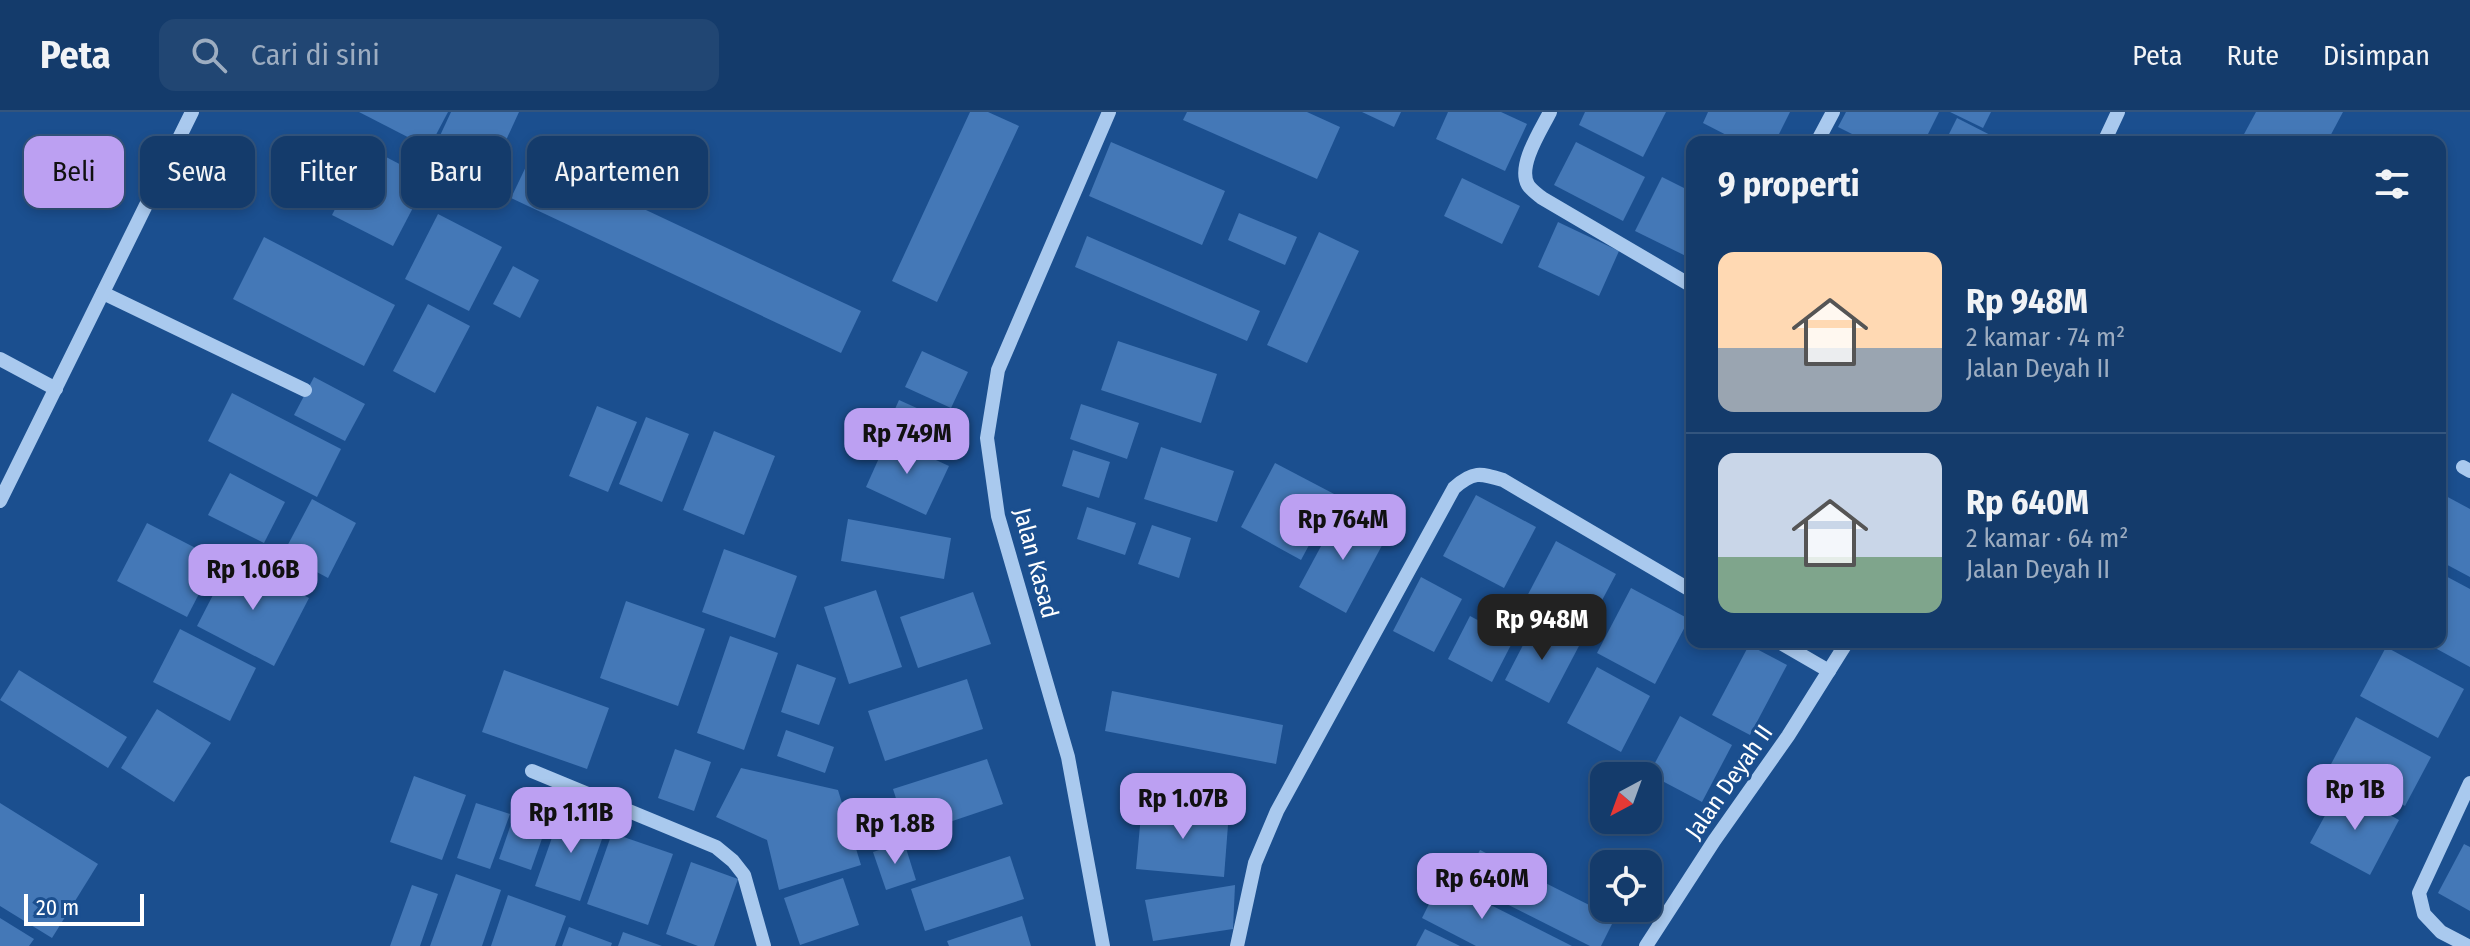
<!DOCTYPE html>
<html lang="id">
<head>
<meta charset="utf-8">
<style>
	:root { --surface:#143b6b; --page:#214673; --text:#f1f3f6; --muted:#9dadc1; --line:#33557e; --accent:#bca0f2 }
	body { margin:0; font-family:"Fira Sans Condensed",sans-serif; background:var(--page); color:var(--text); height:100vh; display:flex; flex-direction:column; font-size:30px; white-space:nowrap }
	* { box-sizing:border-box; margin:0 }
	p { font-size:26px; color:var(--muted) }
	.icon { flex:none; width:44px; height:44px; fill:none; stroke:currentColor; stroke-width:2; stroke-linecap:round; stroke-linejoin:round }
	.map { position:relative; flex:1; overflow:hidden }
	.details { position:absolute; left:1686px; top:24px; width:760px; height:512px; display:flex; flex-direction:column; background:var(--surface); border-radius:16px; box-shadow:0 4px 12px #0003,0 0 0 2px var(--line) }
	.details>* { flex:none }
	.banner { position:absolute; left:24px; top:24px; width:760px; height:72px; display:flex; gap:16px }
	.needle { width:52px; rotate:221deg }
	.buttons { position:absolute; left:1590px; top:650px; display:grid; gap:16px }
	.buttons a { display:grid; place-items:center; width:72px; height:72px; border-radius:16px; background:var(--surface); box-shadow:0 4px 12px #0003,0 0 0 2px var(--line); font-size:40px }
	.scale { position:absolute; left:24px; bottom:20px; width:120px; box-sizing:border-box; padding-left:8px; border:4px solid #fff; border-top:0; font-size:22px; line-height:28px; white-space:nowrap; color:#fff; -webkit-text-stroke:6px #1b4f8f; paint-order:stroke }
	.price { position:absolute; translate:-50% -68px; padding:0 18px; border-radius:16px; background:var(--accent); color:#111; font-size:26px; line-height:52px; filter:drop-shadow(0 2px 4px #0008) }
	.price::after { content:''; position:absolute; left:50%; top:48px; width:24px; height:18px; margin-left:-12px; background:inherit; clip-path:polygon(0 0,100% 0,50% 100%) }
	.price.selected { background:#222; color:#fff }
	ul { padding:0; list-style:none }
	li { display:flex; align-items:center; gap:24px; height:200px; padding:0 32px }
	li+li { border-top:2px solid var(--line) }
	li span { display:grid; place-items:center; flex:none; width:224px; height:160px; border-radius:16px; color:#555 }
	li>.icon { margin-inline-start:auto }
	span .icon { width:96px; height:96px; fill:#fffc; stroke-width:1 }
	li b { font-size:34px }
	h2 { display:flex; justify-content:space-between; align-items:center; height:96px; padding:0 32px; font-size:34px }
	.tag { padding:0 28px; border-radius:16px; background:var(--surface); box-shadow:0 4px 12px #0003,0 0 0 2px var(--line); font-size:28px; line-height:72px }
	.tag.selected { background:var(--accent); color:#111 }
	header { display:flex; align-items:center; gap:48px; box-sizing:border-box; height:112px; padding:0 40px; background:var(--surface); border-bottom:2px solid var(--line) }
	header strong { font-size:38px }
	nav { display:flex; gap:44px; margin-inline-start:auto; font-size:28px }
	.search { width:560px; height:72px; background:var(--page); display:flex; align-items:center; gap:20px; box-sizing:border-box; padding:0 28px; border-radius:16px; color:var(--muted); font-size:30px }
	.map>svg:first-child { display:block }
</style>
</head>
<body>
<header>
<strong>Peta</strong>
<div class="search"><svg class="icon" aria-label="search" viewBox="0 0 24 24"><circle cx="10" cy="10" r="6"/><path d="M15 15l6 6"/></svg>Cari di sini</div>
<nav><a>Peta</a><a>Rute</a><a>Disimpan</a></nav>
</header>
<div class="map">
<svg width="2470" height="834" viewBox="0 0 2470 834">
	<rect width="100%" height="100%" fill="#1b4f8f"/>
	<g fill="#4478b7">
		<path d="M359 0H448L429 36Z"/>
		<path d="M451 0H519L480 85 424 58Z"/>
		<path d="M970 0H988L1019 14 937 190 892 169Z"/>
		<path d="M1187 0H1307L1340 15 1317 67 1183 8Z"/>
		<path d="M1362 0H1401L1394 15Z"/>
		<path d="M1448 0H1501L1527 12 1505 59 1436 27Z"/>
		<path d="M1585 0H1666L1643 45 1579 13Z"/>
		<path d="M1708 0H1790L1775 30H1740L1703 11Z"/>
		<path d="M1846 0H1939L1924 30H1868L1838 15Z"/>
		<path d="M1950 0H1991L1983 16Z"/>
		<path d="M2256 0H2343L2327 30H2253L2243 24Z"/>
		<path d="M1957 6 2004 30H1945Z"/>
		<path d="M1111 30 1225 79 1202 133 1089 84Z"/>
		<path d="M1576 30 1645 65 1623 109 1554 73Z"/>
		<path d="M367 35 428 67 393 134 332 103Z"/>
		<path d="M531 44 861 199 841 241 511 86Z"/>
		<path d="M1662 65 1692 80V147L1635 119Z"/>
		<path d="M1462 66 1520 94 1502 132 1444 104Z"/>
		<path d="M1239 101 1297 125 1285 153 1228 128Z"/>
		<path d="M438 102 502 135 469 199 405 167Z"/>
		<path d="M1558 110 1619 139 1599 184 1538 155Z"/>
		<path d="M1319 120 1359 139 1307 251 1267 233Z"/>
		<path d="M1087 124 1260 199 1247 229 1075 155Z"/>
		<path d="M264 125 395 193 364 254 233 187Z"/>
		<path d="M513 154 539 168 520 206 493 192Z"/>
		<path d="M428 192 470 214 435 281 393 259Z"/>
		<path d="M1118 229 1217 262 1201 311 1101 278Z"/>
		<path d="M922 239 968 260 951 296 905 275Z"/>
		<path d="M314 265 365 292 345 329 294 303Z"/>
		<path d="M232 281 341 337 317 385 208 329Z"/>
		<path d="M899 288 950 311 937 338 887 315Z"/>
		<path d="M1081 292 1139 311 1127 347 1070 327Z"/>
		<path d="M597 294 637 310 608 380 569 364Z"/>
		<path d="M646 305 689 322 662 390 619 372Z"/>
		<path d="M714 319 775 344 744 423 683 398Z"/>
		<path d="M888 326 949 354 926 403 866 375Z"/>
		<path d="M1161 335 1234 359 1217 410 1144 387Z"/>
		<path d="M1073 338 1110 350 1099 386 1062 374Z"/>
		<path d="M1275 351 1336 383 1301 448 1241 415Z"/>
		<path d="M230 361 285 390 264 431 208 403Z"/>
		<path d="M1476 383 1536 415 1504 476 1443 444Z"/>
		<path d="M2444 383 2470 397V465L2440 449V391Z"/>
		<path d="M312 387 356 411 328 466 283 442Z"/>
		<path d="M1087 395 1136 411 1125 443 1077 427Z"/>
		<path d="M1340 399 1387 424 1346 501 1299 475Z"/>
		<path d="M848 407 951 426 944 467 841 449Z"/>
		<path d="M147 411 217 447 187 505 117 469Z"/>
		<path d="M1152 413 1191 426 1179 466 1138 452Z"/>
		<path d="M1556 429 1616 462 1583 524 1523 492Z"/>
		<path d="M724 437 797 464 775 526 702 500Z"/>
		<path d="M232 446 309 486 274 554 197 514Z"/>
		<path d="M2440 461 2470 477V555L2424 530H2440Z"/>
		<path d="M1421 465 1462 487 1434 540 1393 519Z"/>
		<path d="M1631 476 1689 507 1655 572 1597 541Z"/>
		<path d="M876 478 902 555 849 572 824 495Z"/>
		<path d="M973 480 991 532 918 556 900 505Z"/>
		<path d="M626 489 705 517 678 594 600 566Z"/>
		<path d="M1470 504 1514 527 1492 570 1448 547Z"/>
		<path d="M1536 508 1580 532 1549 591 1505 568Z"/>
		<path d="M180 517 256 556 230 609 153 570Z"/>
		<path d="M730 524 778 541 744 638 697 621Z"/>
		<path d="M1749 533 1787 553 1750 623 1712 603Z"/>
		<path d="M2386 535 2464 577 2438 626 2360 584Z"/>
		<path d="M797 552 836 566 819 613 781 600Z"/>
		<path d="M1597 555 1650 584 1621 640 1567 611Z"/>
		<path d="M19 558 127 625 108 656 0 588Z"/>
		<path d="M504 558 609 596 587 657 482 620Z"/>
		<path d="M967 567 983 617 885 649 868 599Z"/>
		<path d="M1112 579 1283 613 1276 652 1105 619Z"/>
		<path d="M157 597 211 631 174 690 121 656Z"/>
		<path d="M1680 604 1732 633 1702 690 1649 662Z"/>
		<path d="M2356 605 2431 645 2405 694 2330 654Z"/>
		<path d="M786 618 834 635 825 661 777 644Z"/>
		<path d="M675 637 711 650 694 699 658 686Z"/>
		<path d="M987 647 1003 692 908 724 893 677Z"/>
		<path d="M741 656 838 678 861 753 779 778 767 728 716 705Z"/>
		<path d="M414 664 466 683 442 748 390 730Z"/>
		<path d="M2340 676 2399 708 2370 763 2310 731Z"/>
		<path d="M520 686 552 698 531 758 499 747Z"/>
		<path d="M0 691 98 752 52 826 0 794Z"/>
		<path d="M476 691 510 702 490 757 457 746Z"/>
		<path d="M1142 692 1229 700 1224 765 1136 757Z"/>
		<path d="M562 697 607 713 580 789 535 774Z"/>
		<path d="M612 721 673 742 648 813 587 792Z"/>
		<path d="M904 730 916 768 886 778 873 740Z"/>
		<path d="M2464 732 2470 735V799L2438 781Z"/>
		<path d="M1480 738 1615 806 1601 834H1590L1463 770Z"/>
		<path d="M1010 744 1024 787 925 819 911 777Z"/>
		<path d="M691 750 738 767 714 834H698L666 822Z"/>
		<path d="M456 762 501 778 482 834H430Z"/>
		<path d="M843 766 859 813 800 833 784 786Z"/>
		<path d="M1441 768 1572 834H1476L1422 806Z"/>
		<path d="M412 773 438 782 420 834H390Z"/>
		<path d="M1235 773 1233 817 1153 829 1145 788Z"/>
		<path d="M508 783 566 804 555 834H491Z"/>
		<path d="M1022 804 1031 834H949L947 829Z"/>
		<path d="M0 806 34 827 29 834H0Z"/>
		<path d="M569 815 612 831 611 834H562Z"/>
		<path d="M1425 817 1460 834H1416Z"/>
		<path d="M623 820 662 834H618Z"/>
	</g>
	<g fill="none" stroke-linecap="round" stroke-linejoin="round">
		<g stroke="#a9c9ee" stroke-width="14">
			<path d="M1550 0C1541 18 1517 54 1528 73 1531 78 1537 82 1542 86L1692 174"/>
			<path d="M1817 30 1833 0"/>
			<path d="M2104 30 2118 0"/>
			<path d="M103 181 305 278"/>
			<path d="M0 247 56 277"/>
			<path d="M2463 355 2470 359"/>
			<path d="M0 389 192 0"/>
			<path d="M1779 530 1829 559"/>
			<path d="M532 659 716 735 733 749 744 763 764 834"/>
			<path d="M1103 834 1068 645 998 404 987 326 998 258 1109 0"/>
			<path d="M1237 834 1255 751 1277 699 1454 376C1473 359 1480 361 1503 368L1692 479"/>
			<path d="M1646 834 1714 729 1788 624 1847 530"/>
			<path d="M2468 834 2441 820 2424 802 2419 781 2470 671"/>
		</g>
	</g>
	<g text-anchor="middle" dominant-baseline="central" stroke-width="6" stroke-linejoin="round" paint-order="stroke">
		<g font-size="24" fill="#fff" stroke="#1b4f8f">
			<text transform="translate(1036 451) rotate(75)">Jalan Kasad</text>
			<text transform="translate(1729 670) rotate(-55)">Jalan Deyah II</text>
		</g>
	</g>
</svg>
<div class="buttons">
<a><svg class="needle" viewBox="-14 -14 28 28"><path d="M0-13l5 13h-10z" fill="#e53935"/><path d="M0 13l5-13h-10z" fill="#9dadc1"/></svg></a>
<a><svg class="icon" aria-label="locate" viewBox="0 0 24 24"><circle cx="12" cy="12" r="6"/><path d="M12 2v4M12 18v4M2 12h4M18 12h4"/></svg></a>
</div>
<div class="scale">20 m</div>
<b class="price" style="left:907px;top:364px">Rp 749M</b>
<b class="price" style="left:1343px;top:450px">Rp 764M</b>
<b class="price" style="left:253px;top:500px">Rp 1.06B</b>
<b class="price selected" style="left:1542px;top:550px">Rp 948M</b>
<b class="price" style="left:2355px;top:720px">Rp 1B</b>
<b class="price" style="left:1183px;top:729px">Rp 1.07B</b>
<b class="price" style="left:571px;top:743px">Rp 1.11B</b>
<b class="price" style="left:895px;top:754px">Rp 1.8B</b>
<b class="price" style="left:1482px;top:809px">Rp 640M</b>
<div class="banner">
<a class="tag selected">Beli</a>
<a class="tag">Sewa</a>
<a class="tag">Filter</a>
<a class="tag">Baru</a>
<a class="tag">Apartemen</a>
</div>
<section class="details">
<h2>9 properti<svg class="icon" aria-label="filters" viewBox="0 0 24 24"><path d="M4 7h16M4 17h16"/><circle cx="9" cy="7" r="2"/><circle cx="15" cy="17" r="2"/></svg></h2>
<ul>
<li><span style="background:linear-gradient(#ffd9b3 60%,#9aa5b1 0)"><svg class="icon" aria-label="home" viewBox="0 0 24 24"><path d="M3 11l9-7 9 7M6 9v11h12V9"/></svg></span><div><b>Rp 948M</b><p>2 kamar · 74 m²</p><p>Jalan Deyah II</p></div></li>
<li><span style="background:linear-gradient(#c9d6e8 65%,#7fa58c 0)"><svg class="icon" aria-label="home" viewBox="0 0 24 24"><path d="M3 11l9-7 9 7M6 9v11h12V9"/></svg></span><div><b>Rp 640M</b><p>2 kamar · 64 m²</p><p>Jalan Deyah II</p></div></li>
</ul>
</section>
</div>
</body>
</html>
